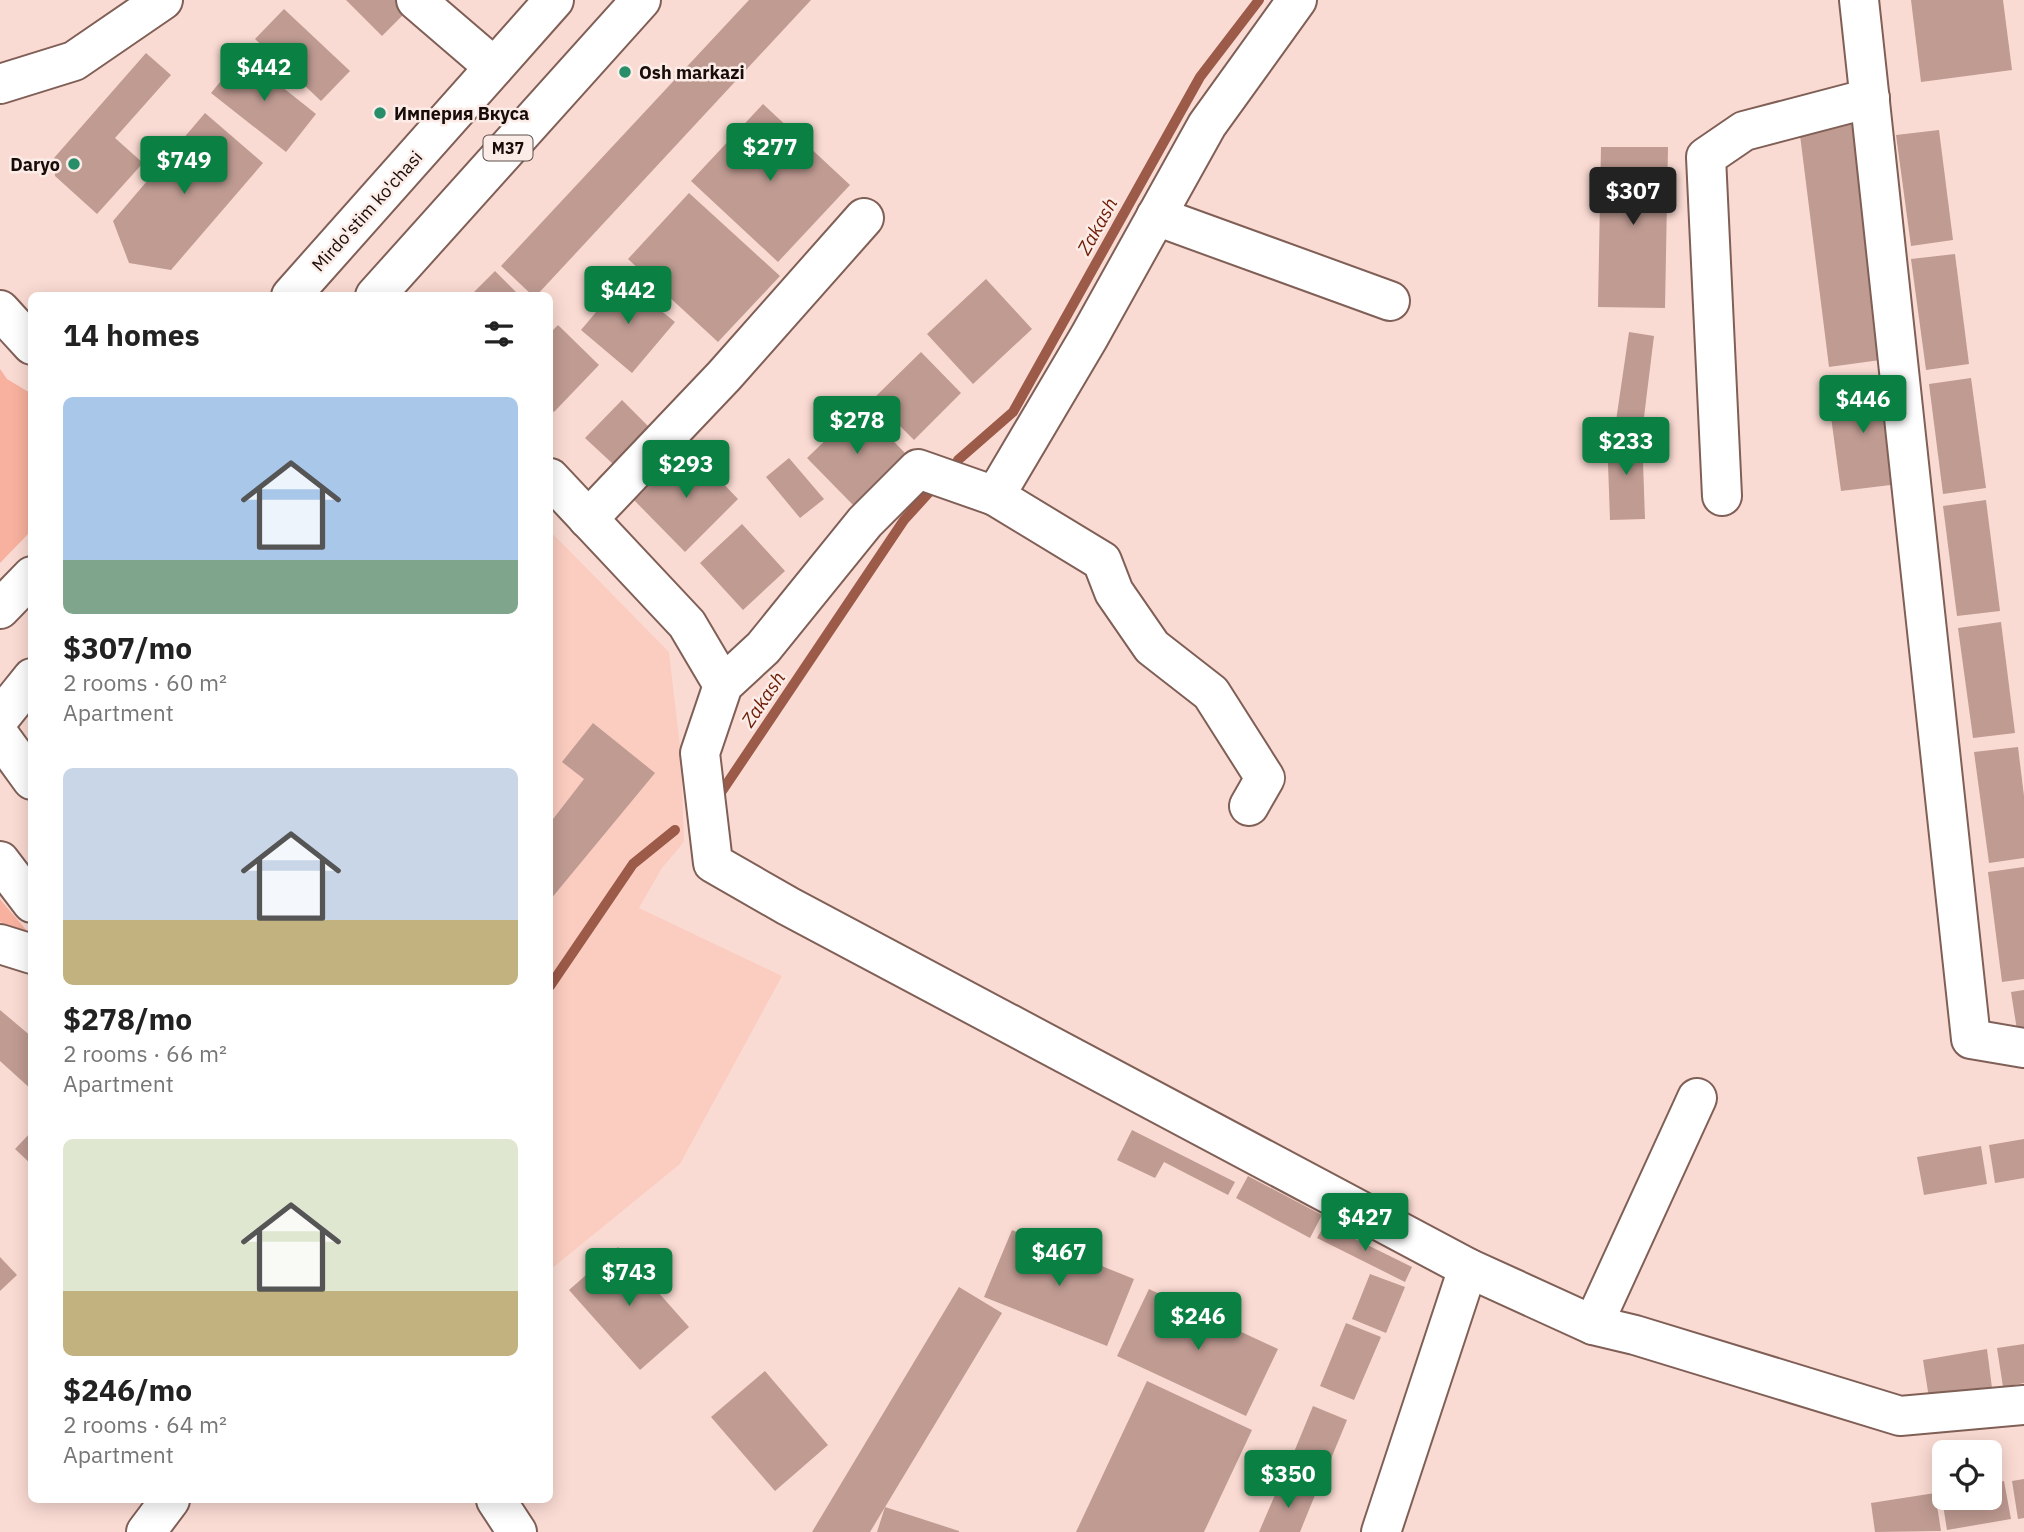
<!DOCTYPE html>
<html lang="en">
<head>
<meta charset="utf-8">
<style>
	:root { --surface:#fff; --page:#f6f6f6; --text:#222; --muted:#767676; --accent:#0b8043 }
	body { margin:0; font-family:"IBM Plex Sans",sans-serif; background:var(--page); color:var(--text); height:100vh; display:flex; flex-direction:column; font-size:26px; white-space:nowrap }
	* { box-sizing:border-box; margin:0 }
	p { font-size:23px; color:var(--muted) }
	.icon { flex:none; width:38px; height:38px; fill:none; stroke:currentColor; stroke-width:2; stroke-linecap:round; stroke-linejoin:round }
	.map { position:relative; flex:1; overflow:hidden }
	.side { position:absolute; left:28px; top:292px; width:525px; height:1211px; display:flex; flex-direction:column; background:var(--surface); border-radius:10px; box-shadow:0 4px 18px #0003 }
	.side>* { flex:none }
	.buttons { position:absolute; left:1932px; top:1440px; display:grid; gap:14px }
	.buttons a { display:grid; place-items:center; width:70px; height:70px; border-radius:10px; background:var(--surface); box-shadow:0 4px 18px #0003; font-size:35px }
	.price { position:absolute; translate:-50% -60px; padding:0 16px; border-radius:7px; background:var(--accent); color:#fff; font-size:23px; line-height:46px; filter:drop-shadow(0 2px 4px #0008) }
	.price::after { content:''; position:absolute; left:50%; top:42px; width:21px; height:16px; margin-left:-10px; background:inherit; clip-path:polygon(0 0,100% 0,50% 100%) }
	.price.selected { background:#222; color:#fff }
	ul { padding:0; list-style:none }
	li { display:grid; align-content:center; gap:14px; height:371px; padding:0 35px }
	li span { display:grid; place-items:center; height:217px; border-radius:10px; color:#555 }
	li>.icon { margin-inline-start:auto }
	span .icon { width:126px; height:126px; fill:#fffc; stroke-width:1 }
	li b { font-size:30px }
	h2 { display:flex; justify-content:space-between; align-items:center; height:84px; padding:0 35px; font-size:30px }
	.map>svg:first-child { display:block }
</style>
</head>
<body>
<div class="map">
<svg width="2024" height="1532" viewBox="0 0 2024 1532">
	<rect width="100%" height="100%" fill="#fadbd3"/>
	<path fill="#fbcdc0" d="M550 531 669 652 681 755 684 842 662 868 639 908 782 976 680 1164 550 1270Z"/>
	<g fill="#f8b19e">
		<path d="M0 369 7 379 32 394 31 531 0 563Z"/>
		<path d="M0 899 27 931 0 922Z"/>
	</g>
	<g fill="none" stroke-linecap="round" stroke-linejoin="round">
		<g stroke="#9c5a48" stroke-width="10">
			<path d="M958 460 1013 412 1200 77 1259 0"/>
			<path d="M720 794 904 520 934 487"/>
			<path d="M550 986 633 864 675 830"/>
		</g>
	</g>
	<g fill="#bf9b92">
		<path d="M346 0H400L409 9 382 36Z"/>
		<path d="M749 0H811L536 296H533L501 266Z"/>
		<path d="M1911 0H2003L2012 70 1921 82Z"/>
		<path d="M284 9 350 71 321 101 255 39Z"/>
		<path d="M146 53 171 75 115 138 143 163 97 214 55 176 54 158Z"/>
		<path d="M242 55 316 114 286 152 211 93Z"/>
		<path d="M763 104 850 185 778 262 691 181Z"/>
		<path d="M205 113 263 163 171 270 129 263 113 221Z"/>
		<path d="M1865 119 1895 358 1829 367 1799 127Z"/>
		<path d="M1939 130 1953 240 1911 246 1896 135Z"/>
		<path d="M1601 147H1668L1665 308 1598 307Z"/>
		<path d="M689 193 780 276 718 342 628 259Z"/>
		<path d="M1955 254 1969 364 1926 370 1911 259Z"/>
		<path d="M495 271 520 296H470Z"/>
		<path d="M986 279 1032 329 973 384 927 334Z"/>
		<path d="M623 280 675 322 632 373 581 330Z"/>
		<path d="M558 325 599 365 554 412 550 408V333Z"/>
		<path d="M1629 332 1654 336 1643 425 1616 421Z"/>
		<path d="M921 352 961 393 914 440 873 399Z"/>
		<path d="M1971 378 1986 488 1943 494 1929 384Z"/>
		<path d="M1885 379 1899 484 1841 491 1827 387Z"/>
		<path d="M622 400 649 427 613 464 585 438Z"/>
		<path d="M860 407 906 454 854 506 807 458Z"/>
		<path d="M1642 433 1645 519 1610 520 1607 435Z"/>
		<path d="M688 447 738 499 685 552 634 500Z"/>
		<path d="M789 458 824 499 800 518 766 477Z"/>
		<path d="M1986 500 2000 611 1957 616 1943 506Z"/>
		<path d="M742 524 785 571 743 610 700 563Z"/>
		<path d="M2001 622 2015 733 1973 738 1958 628Z"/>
		<path d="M593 723 655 773 550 900V823L584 779 562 762Z"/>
		<path d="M2018 747 2024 796V858L1989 863 1974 752Z"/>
		<path d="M2024 867V979L2002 982 1988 872Z"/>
		<path d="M2024 990V1029L2017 1030 2011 992Z"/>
		<path d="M0 1010 32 1037V1090L0 1061Z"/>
		<path d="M1132 1130 1235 1182 1228 1195 1164 1162 1155 1178 1117 1160Z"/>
		<path d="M32 1131V1165L15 1149Z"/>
		<path d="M2024 1139V1178L1995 1183 1989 1145Z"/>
		<path d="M1981 1146 1987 1184 1924 1195 1917 1157Z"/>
		<path d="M1248 1176 1322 1215 1310 1238 1236 1198Z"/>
		<path d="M1325 1224 1412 1267 1405 1282 1317 1238Z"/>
		<path d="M1012 1230 1134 1279 1107 1346 984 1297Z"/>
		<path d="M618 1247 689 1327 640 1370 569 1290Z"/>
		<path d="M0 1257 17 1275 0 1291Z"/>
		<path d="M1370 1274 1405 1287 1386 1333 1352 1319Z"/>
		<path d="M959 1287 1002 1313 870 1532H812Z"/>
		<path d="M1149 1289 1278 1349 1246 1416 1117 1356Z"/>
		<path d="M1346 1323 1381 1337 1354 1400 1320 1386Z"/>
		<path d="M2024 1344V1383L2003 1387 1997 1348Z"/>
		<path d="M1987 1349 1992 1388 1929 1398 1923 1360Z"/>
		<path d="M765 1371 828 1445 775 1491 711 1417Z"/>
		<path d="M1147 1381 1252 1430 1204 1532H1076Z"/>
		<path d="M1313 1406 1347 1420 1321 1483 1287 1469Z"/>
		<path d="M2024 1479V1518L2018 1519 2012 1481Z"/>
		<path d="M1281 1481 1315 1495 1300 1532H1259Z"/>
		<path d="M2004 1481 2011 1519 1947 1530 1941 1492 1944 1491V1498H1990V1484Z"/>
		<path d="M1935 1493 1941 1531 1875 1532 1871 1503Z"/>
		<path d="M885 1507 959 1531V1532H877Z"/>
	</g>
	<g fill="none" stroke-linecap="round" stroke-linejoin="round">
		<g stroke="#7f5f56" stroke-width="42">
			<g id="minor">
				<path d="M416 0 494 67"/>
				<path d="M1297 0 1207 125 1089 337 995 496 918 469 865 522 763 648 723 685 700 753 713 863 788 906 1468 1268 1593 1325 1635 1335 1900 1416 2024 1405"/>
				<path d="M1859 0 1971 1039 2024 1048"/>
				<path d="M0 84 74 61 163 0"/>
				<path d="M1156 216 1390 301"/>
				<path d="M550 478 687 624 723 685"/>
				<path d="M995 496 1102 561 1114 592 1152 647 1211 693 1265 778 1249 806"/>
				<path d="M1722 496 1706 157 1744 131 1870 98"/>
				<path d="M588 519 724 376 864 218"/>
				<path d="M1593 1325 1697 1098"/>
				<path d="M146 1532 170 1500"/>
				<path d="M1381 1532 1468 1268"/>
			</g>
		</g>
		<g stroke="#7f5f56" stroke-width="42">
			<g id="major">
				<path d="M291 296 554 0"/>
				<path d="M375 296 641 0"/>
				<path d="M0 609 32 576"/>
				<path d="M0 718 32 678"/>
				<path d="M0 736 32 780"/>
				<path d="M0 861 32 903"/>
				<path d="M496 1500 517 1532"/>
			</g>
		</g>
		<g stroke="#7f5f56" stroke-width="42">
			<g id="highway">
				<path d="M0 310 32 345"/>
				<path d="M0 944 32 954"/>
			</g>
		</g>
		<use href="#minor" stroke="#fff" stroke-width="38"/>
		<use href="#major" stroke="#fff" stroke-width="38"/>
		<use href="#highway" stroke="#fff" stroke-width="38"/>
	</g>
	<g fill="#288e69" stroke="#fcece8" stroke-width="2.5">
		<circle cx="625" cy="72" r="7"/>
		<circle cx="380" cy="113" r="7"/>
		<circle cx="74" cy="164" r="7"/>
	</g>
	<g text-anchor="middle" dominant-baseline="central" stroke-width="5" stroke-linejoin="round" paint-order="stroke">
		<rect fill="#fcece8" stroke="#5c4f4b" stroke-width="2" x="483.5" y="135.5" width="49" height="25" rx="5"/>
		<g font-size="16" font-weight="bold" fill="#180c08">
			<text x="508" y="148">M37</text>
		</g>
		<g font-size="18" font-weight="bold" fill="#180c08" stroke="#fcece8" text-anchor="start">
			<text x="639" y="72">Osh markazi</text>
			<text x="394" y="113">Империя Вкуса</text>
			<text x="60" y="164" text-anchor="end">Daryo</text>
		</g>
		<g font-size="18" fill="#180c08" stroke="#fcece8">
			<text transform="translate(367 211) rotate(-48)">Mirdo'stim ko'chasi</text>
		</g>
		<g font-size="19" font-style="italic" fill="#6e1d05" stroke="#fcece8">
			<text transform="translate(1097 226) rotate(-61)">Zakash</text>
			<text transform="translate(763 699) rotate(-56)">Zakash</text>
		</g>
	</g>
</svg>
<div class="buttons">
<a><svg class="icon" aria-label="locate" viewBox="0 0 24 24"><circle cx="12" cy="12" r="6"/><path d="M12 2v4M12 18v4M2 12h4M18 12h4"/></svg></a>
</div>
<b class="price" style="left:264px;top:103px">$442</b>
<b class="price" style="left:770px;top:183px">$277</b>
<b class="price" style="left:184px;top:196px">$749</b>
<b class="price selected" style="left:1633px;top:227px">$307</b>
<b class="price" style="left:628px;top:326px">$442</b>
<b class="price" style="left:1863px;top:435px">$446</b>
<b class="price" style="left:857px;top:456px">$278</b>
<b class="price" style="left:1626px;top:477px">$233</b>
<b class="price" style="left:686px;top:500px">$293</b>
<b class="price" style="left:1365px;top:1253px">$427</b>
<b class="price" style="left:1059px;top:1288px">$467</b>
<b class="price" style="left:629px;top:1308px">$743</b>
<b class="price" style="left:1198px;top:1352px">$246</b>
<b class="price" style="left:1288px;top:1510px">$350</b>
<section class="side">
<h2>14 homes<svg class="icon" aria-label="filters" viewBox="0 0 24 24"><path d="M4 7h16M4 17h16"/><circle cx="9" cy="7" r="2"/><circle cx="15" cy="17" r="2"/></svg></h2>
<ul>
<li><span style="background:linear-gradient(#a9c7e8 75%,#7fa58c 0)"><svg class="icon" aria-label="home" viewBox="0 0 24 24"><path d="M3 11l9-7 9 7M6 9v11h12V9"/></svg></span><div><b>$307/mo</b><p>2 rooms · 60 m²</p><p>Apartment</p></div></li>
<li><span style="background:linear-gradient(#c9d6e8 70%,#c2b280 0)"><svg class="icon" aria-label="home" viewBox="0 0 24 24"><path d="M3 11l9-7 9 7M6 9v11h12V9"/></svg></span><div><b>$278/mo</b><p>2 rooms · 66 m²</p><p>Apartment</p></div></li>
<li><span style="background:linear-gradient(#dfe7d0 70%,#c2b280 0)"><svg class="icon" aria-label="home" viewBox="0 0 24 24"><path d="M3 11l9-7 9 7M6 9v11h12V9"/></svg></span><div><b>$246/mo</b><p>2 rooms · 64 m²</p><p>Apartment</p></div></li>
</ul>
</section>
</div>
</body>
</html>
